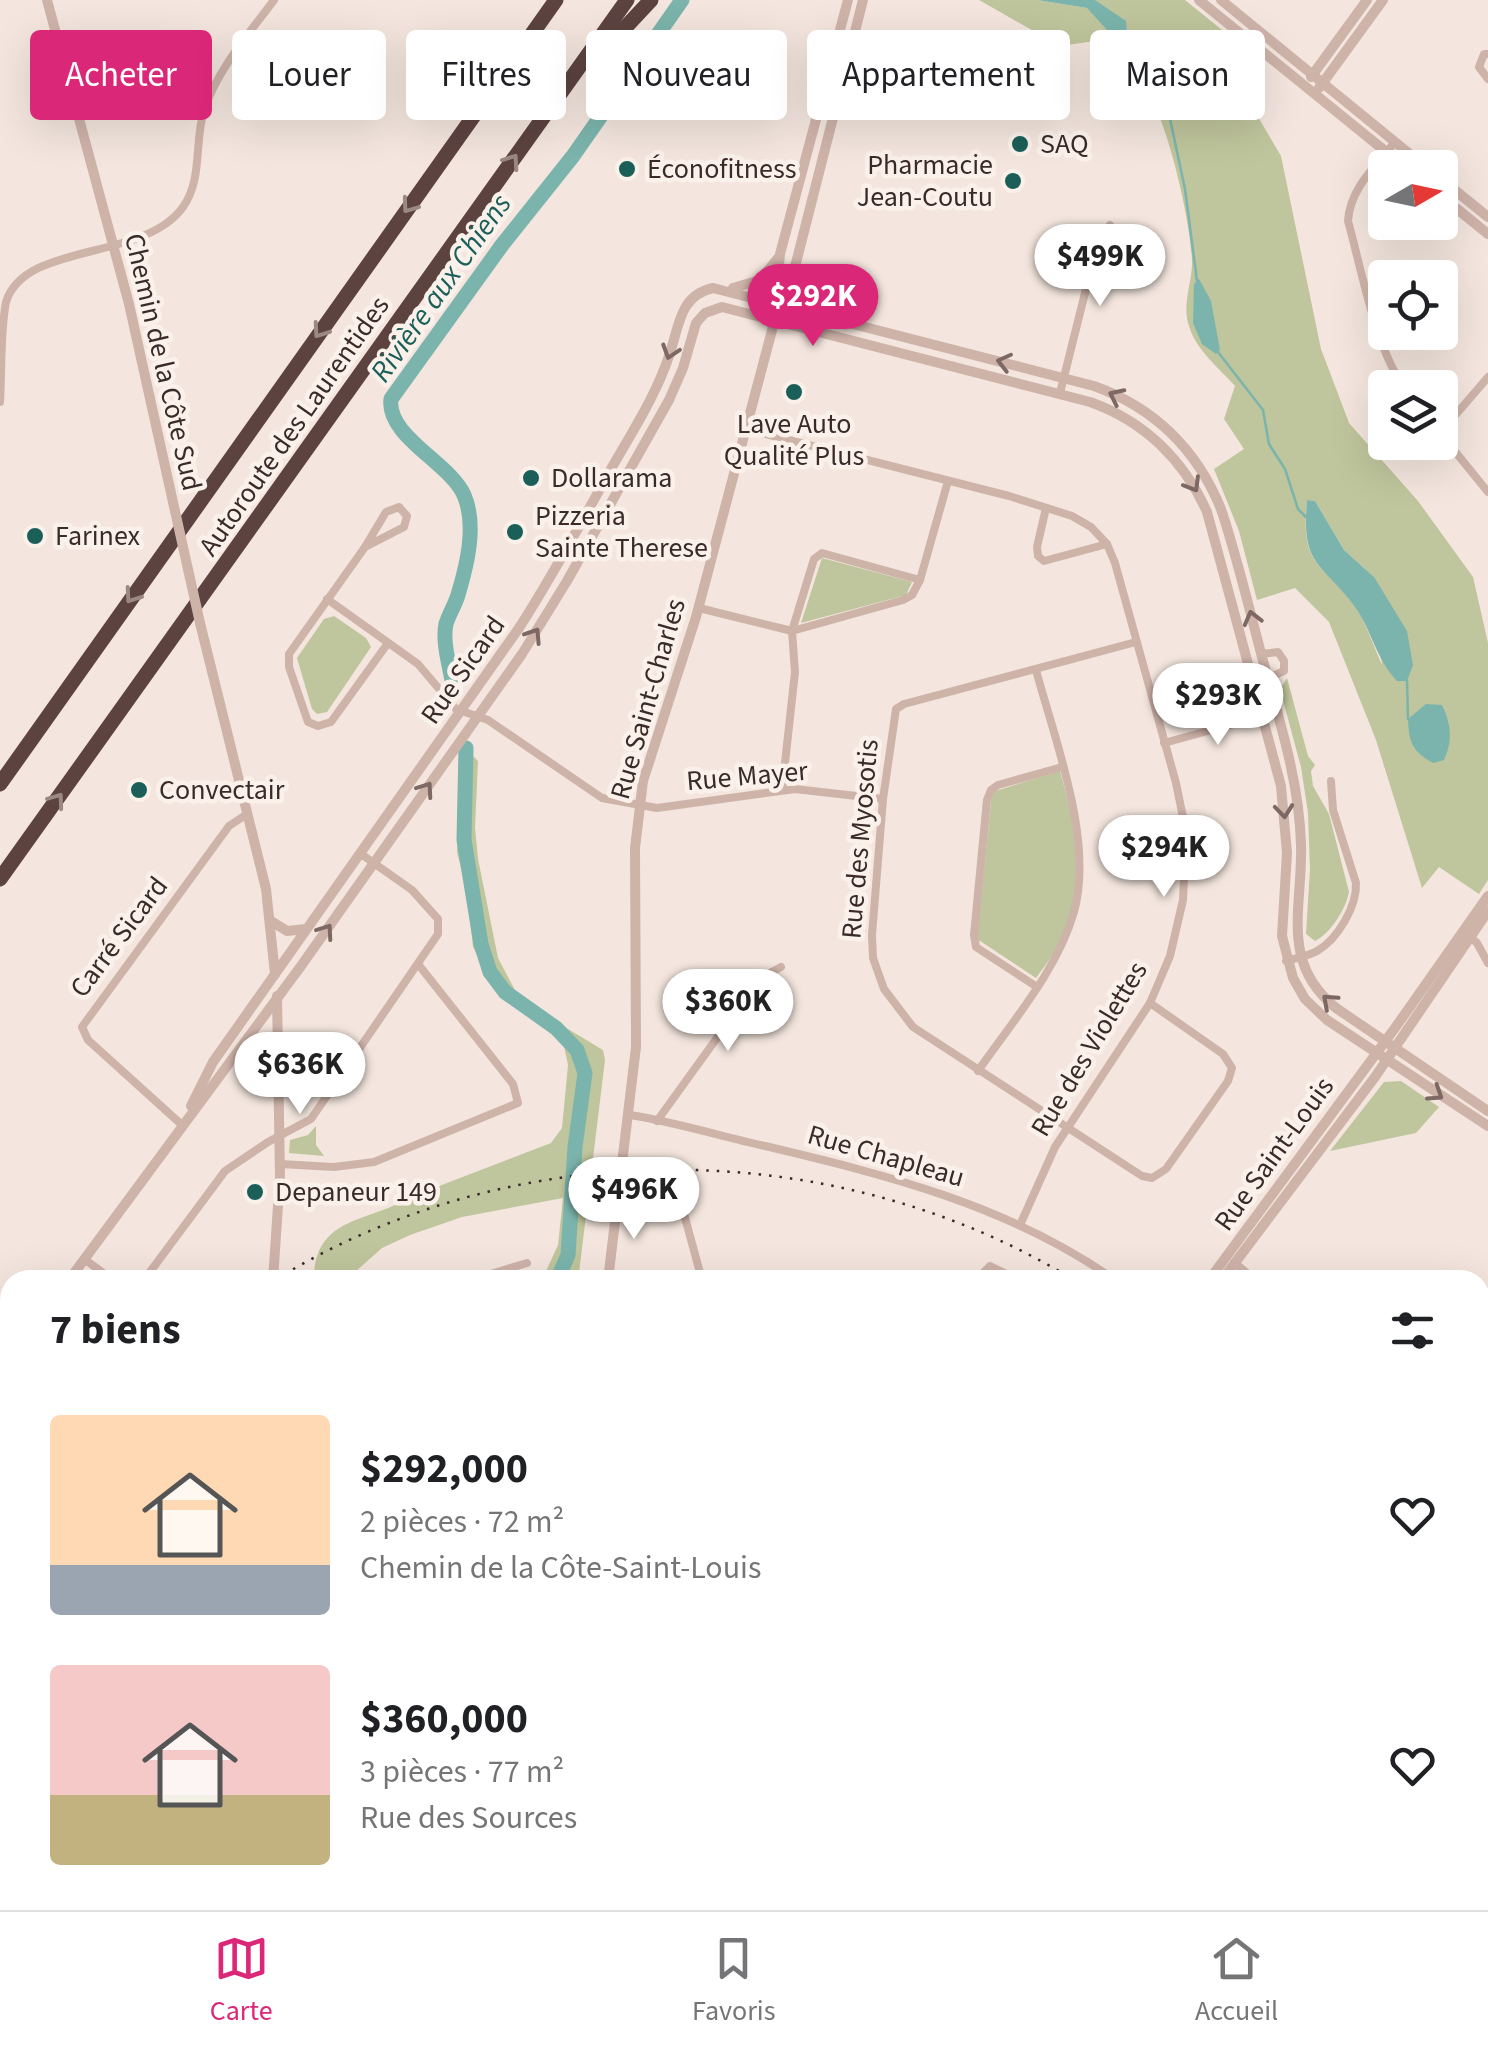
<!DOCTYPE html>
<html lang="fr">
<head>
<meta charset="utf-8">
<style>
	:root { --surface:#fff; --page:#f6f6f6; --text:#202124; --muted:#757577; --line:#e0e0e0; --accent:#db2777 }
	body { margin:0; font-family:"Source Sans 3",sans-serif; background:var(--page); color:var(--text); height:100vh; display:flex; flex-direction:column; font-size:38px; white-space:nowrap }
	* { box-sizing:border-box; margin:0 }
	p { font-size:32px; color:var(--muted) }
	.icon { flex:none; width:55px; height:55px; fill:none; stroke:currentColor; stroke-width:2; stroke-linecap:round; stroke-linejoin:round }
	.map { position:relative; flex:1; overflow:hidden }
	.details { position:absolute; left:0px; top:1270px; width:1490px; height:640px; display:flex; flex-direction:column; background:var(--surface); border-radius:30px 30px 0 0; box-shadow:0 10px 40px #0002 }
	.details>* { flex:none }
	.hud { position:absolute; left:30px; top:30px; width:1430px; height:90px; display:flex; gap:20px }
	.needle { width:65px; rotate:81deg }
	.buttons { position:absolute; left:1368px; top:150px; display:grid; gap:20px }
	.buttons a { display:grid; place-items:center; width:90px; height:90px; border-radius:10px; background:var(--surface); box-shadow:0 10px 40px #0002; font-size:50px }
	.price { position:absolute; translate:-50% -85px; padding:0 22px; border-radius:35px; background:#fff; color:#222; font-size:32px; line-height:65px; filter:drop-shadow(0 2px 5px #0008) }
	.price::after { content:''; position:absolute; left:50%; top:60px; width:30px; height:22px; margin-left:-15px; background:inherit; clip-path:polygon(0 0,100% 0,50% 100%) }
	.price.on { background:var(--accent); color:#fff }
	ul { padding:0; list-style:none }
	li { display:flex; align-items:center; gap:30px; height:250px; padding:0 50px }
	li span { display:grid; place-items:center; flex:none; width:280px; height:200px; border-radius:10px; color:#555 }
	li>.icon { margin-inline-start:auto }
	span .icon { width:120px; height:120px; fill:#fffc; stroke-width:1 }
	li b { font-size:42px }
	h2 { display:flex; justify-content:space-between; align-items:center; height:120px; padding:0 50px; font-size:42px }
	.pill { padding:0 35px; border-radius:10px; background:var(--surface); box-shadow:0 10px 40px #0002; font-size:35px; line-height:90px }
	.pill.on { background:var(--accent); color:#fff }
	.menu { display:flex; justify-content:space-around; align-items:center; height:140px; border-top:2px solid var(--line); background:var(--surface); font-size:28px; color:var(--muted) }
	.menu a { display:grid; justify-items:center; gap:5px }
	.menu .on { color:var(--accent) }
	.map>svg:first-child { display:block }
</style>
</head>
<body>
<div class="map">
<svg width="1488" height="1910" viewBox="0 0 1488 1910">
	<rect width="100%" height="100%" fill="#f4e6de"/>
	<g fill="#bfc59c" fill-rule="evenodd">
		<path d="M979 0H1037L1087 8 1156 67 1159 57 1153 47 1133 44 1128 40 1127 29 1095 0H1185L1237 42 1214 74 1257 115 1281 156 1321 349 1349 423 1418 501 1473 577 1488 643V880L1479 894 1439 867 1422 888 1376 740 1329 622 1295 588 1257 600 1239 531 1214 469 1244 449 1224 419 1235 386C1219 368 1196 350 1189 326 1182 306 1191 286 1192 265 1193 230 1167 115 1145 89L1106 87 1095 41 1060 46ZM1307 500 1315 501 1344 550 1374 577 1382 665C1374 647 1367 625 1356 608 1323 561 1300 570 1307 500Z"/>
		<path d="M822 558 912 582 906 595 801 623Z"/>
		<path d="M334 616 366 638 371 647 327 712 317 714 312 709 297 658 324 619Z"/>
		<path d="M1287 678 1308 756 1315 765 1311 771 1313 786 1329 814 1349 892C1346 909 1330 934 1315 941L1306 934 1310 869 1308 813 1301 767 1280 689Z"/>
		<path d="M473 756 478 761 475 828 478 859 498 958 517 994 528 1005 603 1050 605 1060 579 1273 577 1280H542L558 1245 563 1198 462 1217 410 1235 382 1248 346 1280H314C314 1216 368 1223 408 1198L551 1143 562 1128 568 1065 564 1046 552 1032 513 1005 491 981 473 947 467 892 457 852 463 768 465 760Z"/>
		<path d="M1060 771C1074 823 1090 879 1066 932 1059 948 1046 964 1036 978L977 939 992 792Z"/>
		<path d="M1401 1081 1439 1107 1416 1133 1330 1151 1384 1082Z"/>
		<path d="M316 1126V1145L324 1156 289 1153 290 1140 308 1135Z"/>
		<path d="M1480 1585 1488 1598V1662L1480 1669Z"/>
		<path d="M10 1838V1900H91L99 1910H0V1851Z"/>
		<path d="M788 1900H848L841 1910H781Z"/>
	</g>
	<g fill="#7bb4ac">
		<path d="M1037 0H1095L1126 21 1128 41 1133 44 1145 42 1160 57 1156 67H1141L1087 8Z"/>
		<path d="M1199 279 1211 301 1220 350 1216 354 1202 344 1193 323 1194 284Z"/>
		<path d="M1307 500 1315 501 1344 550 1374 577 1407 631 1413 665 1407 681H1397C1376 659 1372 631 1355 607 1321 561 1301 568 1307 500Z"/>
		<path d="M1426 704 1442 705C1451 724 1453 740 1444 760L1433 763C1412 751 1409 743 1408 719Z"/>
	</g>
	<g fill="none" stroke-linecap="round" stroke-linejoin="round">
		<g stroke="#7bb4ac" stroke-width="2.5">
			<path d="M1142 67 1167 105 1185 189 1197 281"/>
			<path d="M1218 352 1263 410 1269 444 1285 469 1298 509 1306 517"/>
			<path d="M1407 681 1408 719"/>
		</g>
		<g stroke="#7bb4ac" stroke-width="15">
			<path d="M453 686C450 667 442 642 446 624 449 614 455 605 458 595 467 565 477 525 464 495 450 463 386 436 391 399L502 245 573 156 682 0"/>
			<path d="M466 748 464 840 481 944 490 972 505 992 556 1028 577 1050 585 1073 575 1147 568 1255 557 1280"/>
			<path d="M485 1900 488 1910"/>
		</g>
		<g stroke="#ceb3a9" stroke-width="8">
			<path d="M1488 54H1484L1479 67 1488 79"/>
			<path d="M1395 142C1376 166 1350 188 1348 221 1361 267 1376 351 1405 388"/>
			<path d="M1369 294 1385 288"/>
			<path d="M1060 393 1097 245 1110 225"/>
			<path d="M0 402C2 370 0 333 6 302 25 241 144 262 183 207 203 179 194 142 204 110 218 69 248 35 274 0"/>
			<path d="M746 429 1009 496 1072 516 1091 527 1107 544 1115 563 1176 783 1186 832 1183 900 1170 956 1150 1003 1055 1147 1020 1225"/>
			<path d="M1440 433 1488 492"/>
			<path d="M1440 433 1488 377"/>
			<path d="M399 507 407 516 404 527 365 547 386 512Z"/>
			<path d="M1046 508 1037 547 1038 556 1044 561 1107 544"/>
			<path d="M365 547 289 654V667L308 722 318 726 331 722 388 643"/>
			<path d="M327 599 418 664 456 709 488 720 602 798 657 808 795 789 883 799"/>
			<path d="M699 608 792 631 903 600 912 595 920 580 948 481"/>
			<path d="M1136 642 904 704 896 709 883 799 872 935 873 958 884 989 913 1027 1142 1176 1152 1178 1166 1169 1228 1081 1232 1068 1223 1054 1150 1003"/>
			<path d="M1261 654 1278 652 1284 661V671L1268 678"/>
			<path d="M1164 743 1277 712"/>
			<path d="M782 790 795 672 792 631 814 559 822 553 920 580"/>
			<path d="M1467 934 1477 943 1488 963"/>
			<path d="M1286 961C1296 958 1308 956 1317 951 1338 939 1357 906 1356 883L1333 810 1331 781"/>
			<path d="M1037 987 976 947 974 935 987 800 991 790 998 785 1062 767"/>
			<path d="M978 1071C1012 1022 1057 971 1074 912 1094 840 1055 741 1036 670"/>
			<path d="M630 1115C675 1122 720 1136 765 1146 888 1175 1010 1206 1115 1280"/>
			<path d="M657 1121 753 988 766 975 781 967"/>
			<path d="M182 1125 88 1040 82 1027 229 826 247 814"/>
			<path d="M280 1164 334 1167 374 1162 518 1103 513 1084 418 964"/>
			<path d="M620 1197 670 1199 681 1203 702 1280"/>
			<path d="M84 1259 113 1280"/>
			<path d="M1234 1262 1255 1280"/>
			<path d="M144 1280 225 1171 268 1142 311 1119 438 934V919L412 890 361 854"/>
			<path d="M471 1280 527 1263"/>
			<path d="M976 1280 990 1266 1019 1280"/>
			<path d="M1480 1393 1488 1382"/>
			<path d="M0 1476 10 1463"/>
			<path d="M1480 1567 1488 1580"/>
			<path d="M0 1671 10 1657"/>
			<path d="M0 1690 10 1698"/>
			<path d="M0 1762 10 1748"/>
			<path d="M0 1783 10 1790"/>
			<path d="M157 1900 168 1910"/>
			<path d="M112 1910 121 1900"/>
			<path d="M338 1910 346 1900"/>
			<path d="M682 1910 689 1900"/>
			<path d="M1330 1910 1337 1900"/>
		</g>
		<g stroke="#ceb3a9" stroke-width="10">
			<path d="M47 0 129 304 175 511"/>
			<path d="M1199 0 1406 168"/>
			<path d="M1221 0 1427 168"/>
			<path d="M1311 77 1367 0"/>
			<path d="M1319 88 1383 0"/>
			<path d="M1440 178 1488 217"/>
			<path d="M1440 195 1488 234"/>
			<path d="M796 269 799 292 816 310"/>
			<path d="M733 288 760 280 779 257"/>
			<path d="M775 308 780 254 848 0"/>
			<path d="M200 623 266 889 275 974"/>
			<path d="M271 921 287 931 306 929"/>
			<path d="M234 1057H264L280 1071"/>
			<path d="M191 1106 213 1062 519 628C552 577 581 523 611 469 632 432 657 394 670 353 679 326 680 295 713 288L1094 386C1155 408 1197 450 1221 509 1237 557 1249 608 1262 657 1279 719 1299 780 1301 844 1303 907 1279 962 1336 1008L1488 1111"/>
			<path d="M69 1280 301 966 522 654 567 581 669 400 683 368 696 323 705 313 722 307 1090 402C1144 421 1184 460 1207 512L1281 786 1287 853 1282 936 1293 978 1305 999 1327 1020 1488 1126"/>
			<path d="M273 1280 280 1176 277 996"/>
			<path d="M608 1280 636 1047 635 848 643 781 696 617 775 319 796 263 863 0"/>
			<path d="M1209 1280 1395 1028 1488 896"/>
			<path d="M1222 1280 1375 1077 1488 911"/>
			<path d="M0 1374 10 1360"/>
			<path d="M385 1900 389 1910"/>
			<path d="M591 1900 594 1910"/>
			<path d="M1231 1900 1244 1910"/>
			<path d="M1254 1900 1266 1910"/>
			<path d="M766 1910 773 1900"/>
		</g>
		<g stroke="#5c4340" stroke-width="15">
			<path d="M592 63 651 0"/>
			<path d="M0 784 556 0"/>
			<path d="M0 879 627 0"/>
		</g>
		<g stroke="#3a2b29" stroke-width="2.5" stroke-dasharray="2.5 8" stroke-linecap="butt">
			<path d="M275 1280C515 1132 835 1134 1074 1280"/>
			<path d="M0 1553 10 1538"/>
			<path d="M1480 1706 1488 1716"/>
		</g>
		<path stroke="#ceb3a9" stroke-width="10" d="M175 511 200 623"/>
	</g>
	<defs><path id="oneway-chevron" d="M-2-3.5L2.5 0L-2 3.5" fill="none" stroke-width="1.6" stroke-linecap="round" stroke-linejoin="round" transform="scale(2.5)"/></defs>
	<g stroke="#9c8984">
		<use href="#oneway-chevron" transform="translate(512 161) rotate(-55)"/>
		<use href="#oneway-chevron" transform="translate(409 206) rotate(126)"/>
		<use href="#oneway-chevron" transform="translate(320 331) rotate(125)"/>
		<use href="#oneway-chevron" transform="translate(132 596) rotate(125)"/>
		<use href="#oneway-chevron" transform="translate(57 800) rotate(-54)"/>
	</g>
	<g stroke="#7d6863">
		<use href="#oneway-chevron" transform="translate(670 352) rotate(108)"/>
		<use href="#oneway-chevron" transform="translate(1004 362) rotate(-166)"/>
		<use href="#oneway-chevron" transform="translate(1116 396) rotate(-154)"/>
		<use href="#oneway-chevron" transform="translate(1193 485) rotate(59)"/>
		<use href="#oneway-chevron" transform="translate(1252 618) rotate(-105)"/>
		<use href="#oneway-chevron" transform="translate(534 635) rotate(-57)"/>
		<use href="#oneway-chevron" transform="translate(426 789) rotate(-55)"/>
		<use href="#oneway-chevron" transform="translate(1284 811) rotate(84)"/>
		<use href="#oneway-chevron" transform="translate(326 931) rotate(-55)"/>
		<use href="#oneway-chevron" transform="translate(1329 1001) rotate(-138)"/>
		<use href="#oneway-chevron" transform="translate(1436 1094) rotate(33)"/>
	</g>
	<g fill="#1b5f58" stroke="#fbf1eb" stroke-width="4">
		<circle cx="1020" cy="144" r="10"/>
		<circle cx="627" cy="169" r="10"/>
		<circle cx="1013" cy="181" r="10"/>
		<circle cx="794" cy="392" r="10"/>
		<circle cx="531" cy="478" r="10"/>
		<circle cx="515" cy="532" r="10"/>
		<circle cx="35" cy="536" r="10"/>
		<circle cx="139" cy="790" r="10"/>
		<circle cx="255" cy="1192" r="10"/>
	</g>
	<g text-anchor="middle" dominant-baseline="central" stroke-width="9" stroke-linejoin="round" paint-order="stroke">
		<g font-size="28" fill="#3a2b29" stroke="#fbf1eb" text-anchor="start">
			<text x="1040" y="144">SAQ</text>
			<text x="993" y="165" text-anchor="end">Pharmacie<tspan x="993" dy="32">Jean-Coutu</tspan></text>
			<text x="647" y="169">Éconofitness</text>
			<text x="794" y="424" text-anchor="middle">Lave Auto<tspan x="794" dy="32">Qualité Plus</tspan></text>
			<text x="551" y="478">Dollarama</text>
			<text x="535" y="516">Pizzeria<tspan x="535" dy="32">Sainte Therese</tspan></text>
			<text x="55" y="536">Farinex</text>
			<text x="159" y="790">Convectair</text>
			<text x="275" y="1192">Depaneur 149</text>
		</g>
		<g font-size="28" fill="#3a2b29" stroke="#fbf1eb">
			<text transform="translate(163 362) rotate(77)">Chemin de la Côte Sud</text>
			<text transform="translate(294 426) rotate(-55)">Autoroute des Laurentides</text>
			<text transform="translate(463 670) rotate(-55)">Rue Sicard</text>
			<text transform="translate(648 699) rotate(-74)">Rue Saint-Charles</text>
			<text transform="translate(747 776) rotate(-5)">Rue Mayer</text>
			<text transform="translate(860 839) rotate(-85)">Rue des Myosotis</text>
			<text transform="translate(119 937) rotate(-53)">Carré Sicard</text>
			<text transform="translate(1089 1049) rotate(-59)">Rue des Violettes</text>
			<text transform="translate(1274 1154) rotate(-54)">Rue Saint-Louis</text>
			<text transform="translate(886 1156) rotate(16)">Rue Chapleau</text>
		</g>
		<g font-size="30" font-style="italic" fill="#1b5f58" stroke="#fbf1eb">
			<text transform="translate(441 288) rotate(-55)">Rivière aux Chiens</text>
		</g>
	</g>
</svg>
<div class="buttons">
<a><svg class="needle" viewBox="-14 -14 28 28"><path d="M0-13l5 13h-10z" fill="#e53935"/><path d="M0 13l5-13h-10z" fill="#757577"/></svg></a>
<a><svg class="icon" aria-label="locate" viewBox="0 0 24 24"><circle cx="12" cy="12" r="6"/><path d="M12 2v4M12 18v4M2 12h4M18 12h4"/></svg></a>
<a><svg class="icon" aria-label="layers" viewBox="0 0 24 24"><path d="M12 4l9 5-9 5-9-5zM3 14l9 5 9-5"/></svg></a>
</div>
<b class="price" style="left:1100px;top:309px">$499K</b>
<b class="price on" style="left:813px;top:349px">$292K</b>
<b class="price" style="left:1218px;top:748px">$293K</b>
<b class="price" style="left:1164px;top:900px">$294K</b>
<b class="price" style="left:728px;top:1054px">$360K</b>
<b class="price" style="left:300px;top:1117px">$636K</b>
<b class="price" style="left:634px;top:1242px">$496K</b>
<div class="hud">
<a class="pill on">Acheter</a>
<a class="pill">Louer</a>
<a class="pill">Filtres</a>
<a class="pill">Nouveau</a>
<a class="pill">Appartement</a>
<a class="pill">Maison</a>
</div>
<section class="details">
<h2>7 biens<svg class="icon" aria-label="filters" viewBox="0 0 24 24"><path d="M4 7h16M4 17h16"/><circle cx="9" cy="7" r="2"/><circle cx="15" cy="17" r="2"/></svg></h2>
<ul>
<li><span style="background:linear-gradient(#ffd9b3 75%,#9aa5b1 0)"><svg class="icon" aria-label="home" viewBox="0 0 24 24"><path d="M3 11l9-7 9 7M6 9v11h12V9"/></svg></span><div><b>$292,000</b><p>2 pièces · 72 m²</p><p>Chemin de la Côte-Saint-Louis</p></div><svg class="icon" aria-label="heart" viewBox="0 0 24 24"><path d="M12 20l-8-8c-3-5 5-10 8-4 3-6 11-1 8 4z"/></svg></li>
<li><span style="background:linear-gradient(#f6c9c9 65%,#c2b280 0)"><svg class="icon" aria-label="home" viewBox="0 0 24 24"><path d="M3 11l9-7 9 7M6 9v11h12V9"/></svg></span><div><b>$360,000</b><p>3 pièces · 77 m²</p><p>Rue des Sources</p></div><svg class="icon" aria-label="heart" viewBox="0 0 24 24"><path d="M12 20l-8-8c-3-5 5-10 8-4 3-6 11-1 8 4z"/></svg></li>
</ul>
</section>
</div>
<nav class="menu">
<a class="on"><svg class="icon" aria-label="map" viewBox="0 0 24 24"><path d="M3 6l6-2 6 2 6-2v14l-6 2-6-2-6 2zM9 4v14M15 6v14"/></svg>Carte</a>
<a><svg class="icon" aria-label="saved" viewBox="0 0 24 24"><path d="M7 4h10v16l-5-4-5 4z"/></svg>Favoris</a>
<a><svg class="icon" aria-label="home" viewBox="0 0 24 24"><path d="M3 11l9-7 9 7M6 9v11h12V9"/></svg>Accueil</a>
</nav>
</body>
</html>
